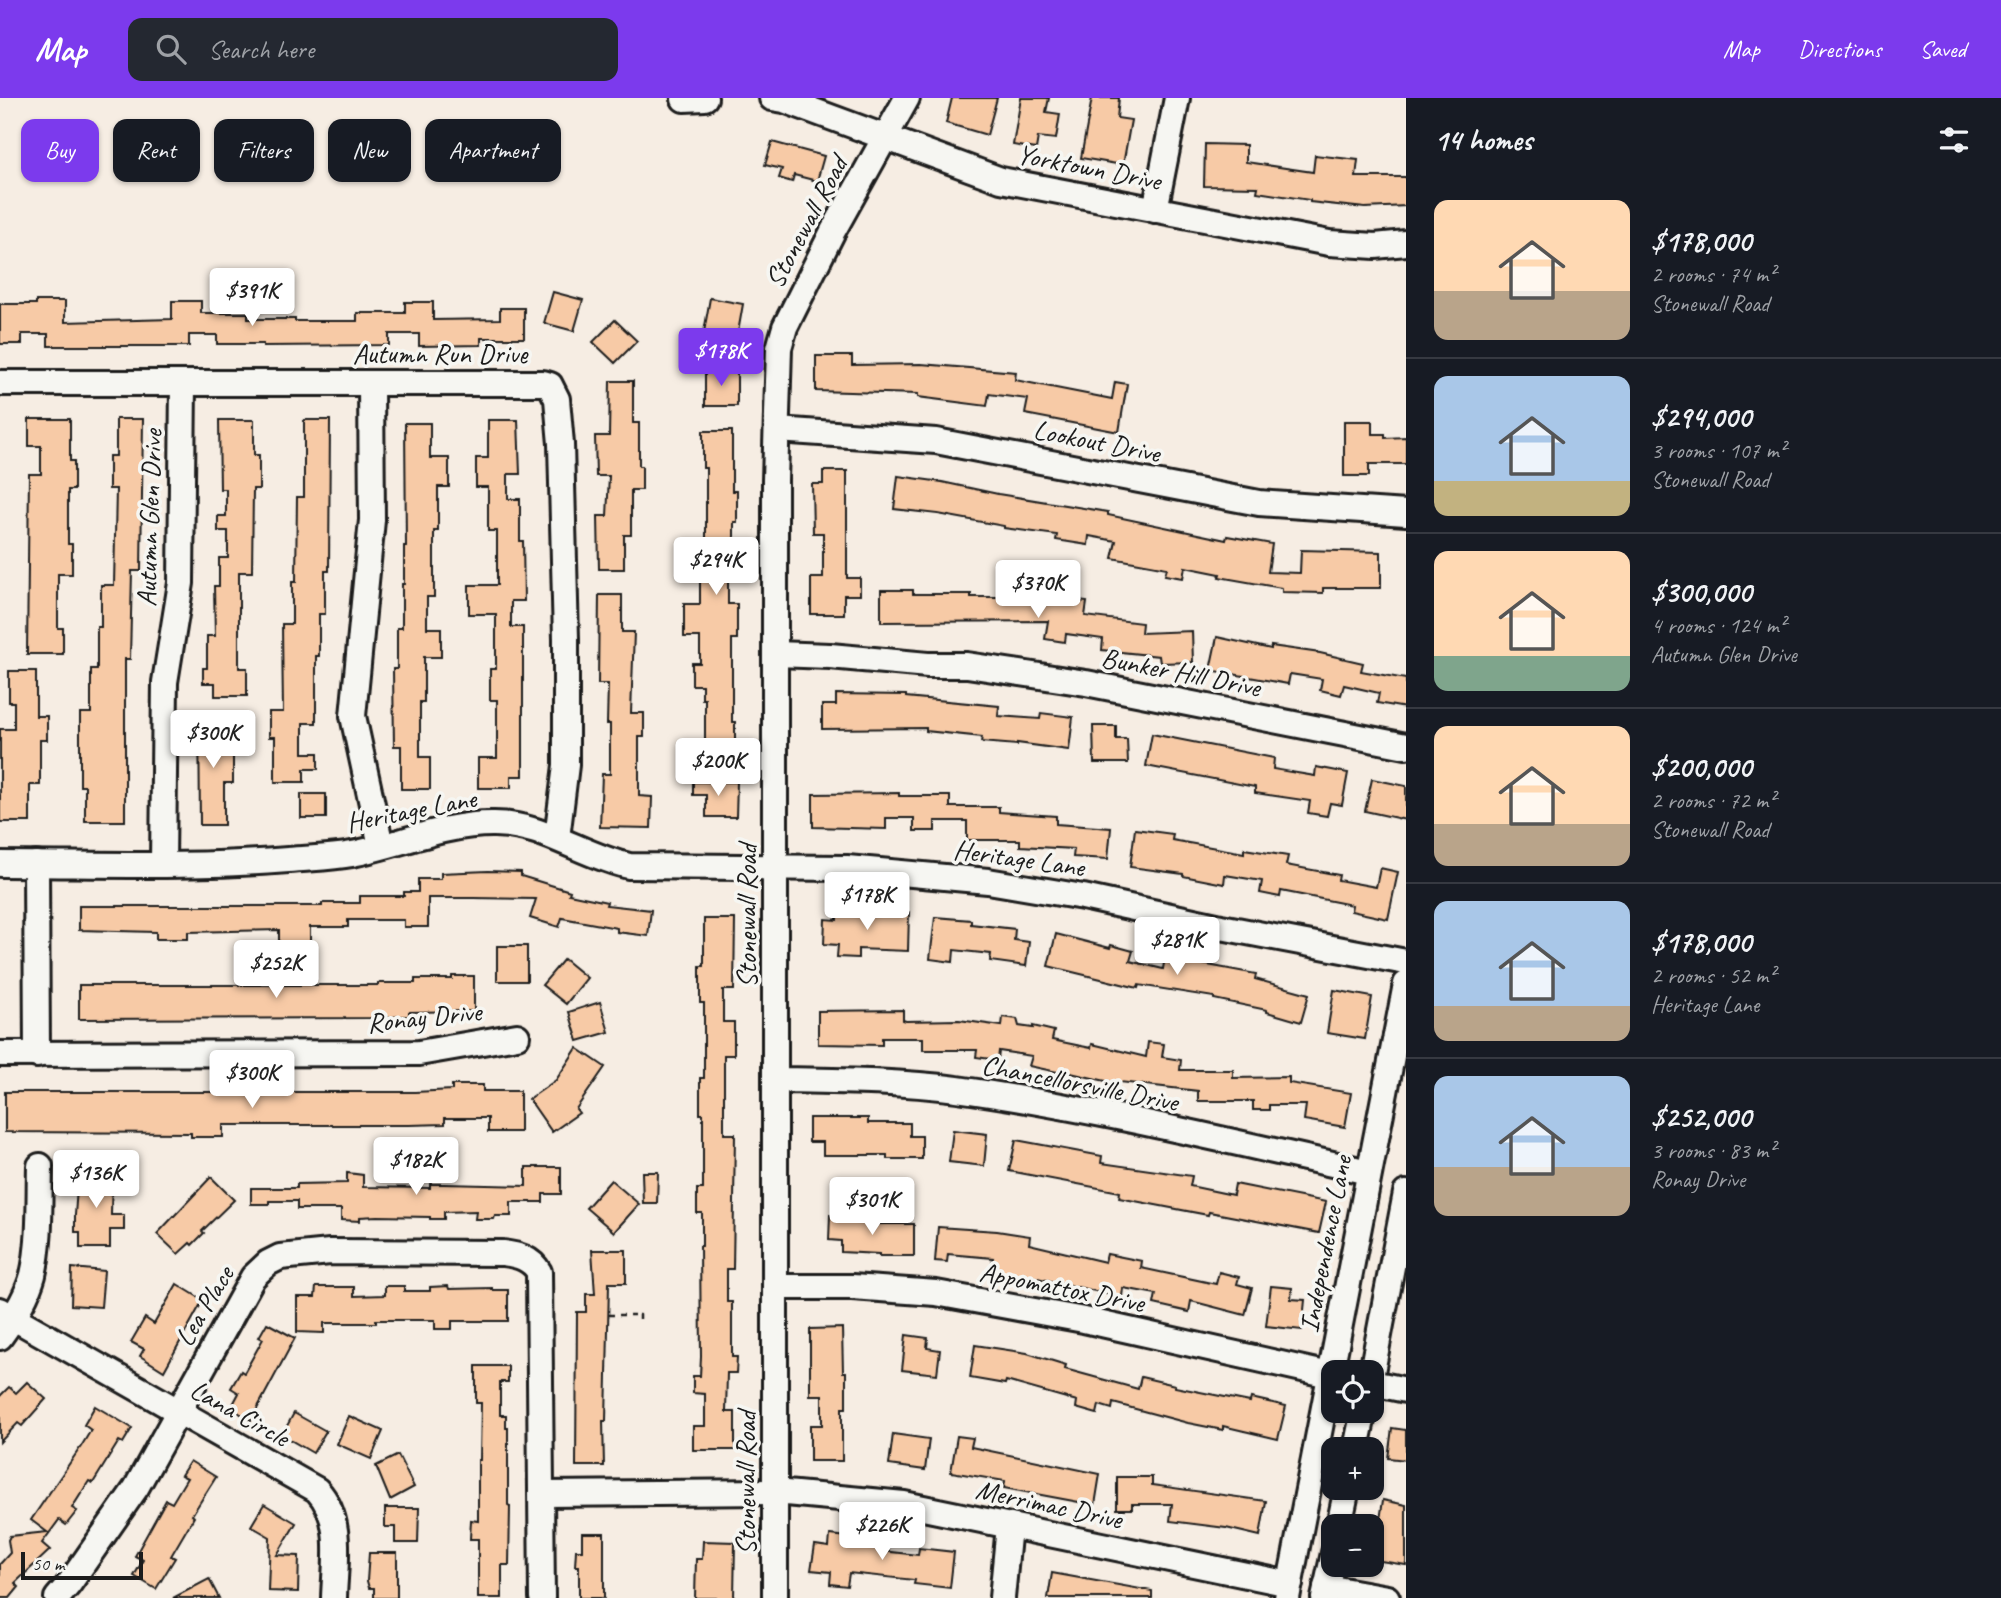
<!DOCTYPE html>
<html lang="en">
<head>
<meta charset="utf-8">
<style>
	:root { --surface:#171b24; --page:#242831; --text:#f1f3f6; --muted:#9ea1a6; --line:#363941; --accent:#7c3aed }
	body { margin:0; font-family:Caveat,sans-serif; background:var(--page); color:var(--text); height:100vh; display:flex; flex-direction:column; font-size:26px; white-space:nowrap }
	* { box-sizing:border-box; margin:0 }
	p { font-size:23px; color:var(--muted) }
	.icon { flex:none; width:38px; height:38px; fill:none; stroke:currentColor; stroke-width:2; stroke-linecap:round; stroke-linejoin:round }
	.map { position:relative; flex:1; overflow:hidden }
	.sheet { display:flex; flex-direction:column; background:var(--surface); width:595px }
	.sheet>* { flex:none }
	.guide { position:absolute; left:21px; top:21px; width:665px; height:63px; display:flex; gap:14px }
	.buttons { position:absolute; left:1321px; top:1262px; display:grid; gap:14px }
	.buttons a { display:grid; place-items:center; width:63px; height:63px; border-radius:14px; background:var(--surface); box-shadow:0 2px 5px #0004; font-size:35px }
	.scale { position:absolute; left:21px; bottom:18px; width:122px; box-sizing:border-box; padding-left:7px; border:4px solid #1c1c1c; border-top:0; font-size:19px; line-height:24px; white-space:nowrap; color:#1c1c1c; -webkit-text-stroke:5px #f6f6f2; paint-order:stroke }
	.price { position:absolute; translate:-50% -60px; padding:0 16px; border-radius:7px; background:#fff; color:#222; font-size:23px; line-height:46px; filter:drop-shadow(0 2px 4px #0008) }
	.price::after { content:''; position:absolute; left:50%; top:42px; width:21px; height:16px; margin-left:-10px; background:inherit; clip-path:polygon(0 0,100% 0,50% 100%) }
	.price.current { background:var(--accent); color:#fff }
	ul { padding:0; list-style:none }
	li { display:flex; align-items:center; gap:21px; height:175px; padding:0 28px }
	li+li { border-top:2px solid var(--line) }
	li span { display:grid; place-items:center; flex:none; width:196px; height:140px; border-radius:14px; color:#555 }
	li>.icon { margin-inline-start:auto }
	span .icon { width:84px; height:84px; fill:#fffc; stroke-width:1 }
	li b { font-size:30px }
	h2 { display:flex; justify-content:space-between; align-items:center; height:84px; padding:0 28px; font-size:30px }
	.chip { padding:0 24px; border-radius:14px; background:var(--surface); box-shadow:0 2px 5px #0004; font-size:24px; line-height:63px }
	.chip.current { background:var(--accent); color:#fff }
	header { display:flex; align-items:center; gap:42px; box-sizing:border-box; height:98px; padding:0 35px; background:var(--accent); color:#fff }
	header strong { font-size:33px }
	nav { display:flex; gap:38px; margin-inline-start:auto; font-size:24px }
	.search { width:490px; height:63px; background:var(--page); display:flex; align-items:center; gap:18px; box-sizing:border-box; padding:0 24px; border-radius:14px; color:var(--muted); font-size:26px }
	main { display:flex; flex:1; min-height:0 }
	.map>svg:first-child { display:block }
</style>
</head>
<body>
<header>
<strong>Map</strong>
<div class="search"><svg class="icon" aria-label="search" viewBox="0 0 24 24"><circle cx="10" cy="10" r="6"/><path d="M15 15l6 6"/></svg>Search here</div>
<nav><a>Map</a><a>Directions</a><a>Saved</a></nav>
</header>
<main>
<div class="map">
<svg width="1406" height="1500" viewBox="0 0 1406 1500">
	<rect width="100%" height="100%" fill="#f6ede3"/>
	<filter id="ink" filterUnits="userSpaceOnUse"><feTurbulence type="fractalNoise" baseFrequency=".0143" numOctaves="2"/><feDisplacementMap in="SourceGraphic" scale="14" xChannelSelector="R" yChannelSelector="G"/><feConvolveMatrix kernelMatrix="1 2 1 2 8 2 1 2 1" color-interpolation-filters="sRGB"/></filter>
	<g filter="url(#ink)">
		<g fill="#f7caa6" stroke="#1c1c1c" stroke-width="2">
			<path d="M952 0H997L987 37 946 25Z"/>
			<path d="M1021 0H1049L1046 14 1060 16 1056 41 1038 39 1036 51 1013 47Z"/>
			<path d="M1092 0H1119L1117 20 1131 22 1123 67 1081 60Z"/>
			<path d="M772 44 824 58 817 83 794 77 792 84 779 80 782 71 765 67Z"/>
			<path d="M1205 46 1246 47V64L1313 74 1315 57 1358 62 1356 79H1406V108L1365 110 1310 104V102L1257 94 1258 89 1204 88Z"/>
			<path d="M553 194 583 202 574 233 544 225Z"/>
			<path d="M710 200 743 206 737 240 704 234Z"/>
			<path d="M36 203H65V224L172 221V203H201V215H248V221H295V223H357V215H405V204H433V222L500 221V210H524V240H481V247L419 248V236H389V247L263 248V246H217V237H189V248H48V236H22V246H0V206H36Z"/>
			<path d="M615 222 637 243 615 265 593 244Z"/>
			<path d="M816 258H852V267L921 266 1016 274 1015 282 1112 301 1115 284 1127 286 1119 334 1025 316 1028 301 989 296 987 308 918 299V296L816 293Z"/>
			<rect x="705" y="272" width="32" height="36"/>
			<path d="M610 283H633V325H639V368H642V392H631V437H624V471H599L598 418H607L609 378H596L595 338H609Z"/>
			<path d="M29 321H70V363H74V392H68V446H72V476H58V530H63V556H27L29 376H41V348H29Z"/>
			<path d="M116 321H143L141 473H132L130 561H125V723H85V688H80V615H91V571H97V529H101V487H114L116 391H109V358H116Z"/>
			<path d="M219 322H254V357H259V391H253L252 474H239V570H247V598H215V585H203V570H207V538H215L214 488H219V460H228V433H218V418H226V391H220Z"/>
			<path d="M304 322H330L329 473H325V516H319V558H316V625H303V655H318V671H304V684H275V639H269V614H283L282 526H292V484H296L297 399H304Z"/>
			<path d="M488 322H518L520 376H508V401H520V443H523L524 503H511V529H523V678H511V690H478V660H497V602H490V571H496V516H469V487H497V433H488V389H476V360H488Z"/>
			<path d="M1344 323H1372V336H1385V340L1406 339V366H1369V378H1344Z"/>
			<path d="M405 325H430V360H449V389H438V433H434V499H427V530H441V559H424V604H420V659H430V691H401V648H394L393 571H397V530H402V486H404V448H406Z"/>
			<path d="M703 333H732V393H737V424H734V470H728V506H737V541H732V624H735V657H705V601H702V587H692V565H700V539H684V506H700V446H706V370H703Z"/>
			<path d="M823 373H847V480H860V497H844V516H811V480H823V435H813L812 386H823Z"/>
			<path d="M898 378 942 384 998 396 1108 414V417L1226 442 1227 438 1272 446 1268 474 1300 475 1301 452 1381 454V490H1323V495L1282 494V490L1219 479 1220 476 1185 469 1183 480 1165 477 1167 470 1112 460 1116 443 1089 438 1088 447 1056 442 1057 437 1004 430V428L938 416 894 411Z"/>
			<path d="M881 492H913V496H971V499H1049L1087 504 1085 518 1142 525 1141 535 1192 533 1193 564 1160 565 1159 558 1102 552 1103 541 1066 536 1065 544 1045 541 1048 523 881 524Z"/>
			<path d="M599 497H622V534H634L631 615H644V639H639V698L652 699 651 730 600 729 602 676H610V626H607L608 586H598Z"/>
			<path d="M1217 539 1271 551V548L1320 555 1363 565 1361 573 1406 581V610L1377 605 1379 595 1344 587 1341 597 1320 592 1322 581 1290 576 1288 586 1210 572Z"/>
			<path d="M9 573H36V618H47V642H40V687H30V724H0V631H14V604H9Z"/>
			<path d="M836 596 906 597V599L999 608 998 618 1040 621 1041 615 1073 619 1069 652 1017 645V647L981 644 982 639 926 633V630L822 631V607H836Z"/>
			<path d="M199 614H221V654H233V685H224V727H200Z"/>
			<path d="M1093 628H1116V641H1127L1128 665H1094Z"/>
			<path d="M1152 636 1274 660 1273 671 1315 678 1316 669 1348 675 1342 707 1330 705 1327 718 1308 715 1310 703 1255 695V689L1146 668Z"/>
			<path d="M1372 681 1406 688V722L1365 713Z"/>
			<path d="M693 684H737L736 719H706V697H693Z"/>
			<path d="M899 695V698H950V709H999V714L1056 718V726L1111 730 1108 761 1073 759 1074 751 1020 748V742H967V723H935V733H914V720H886V731L813 729V696Z"/>
			<rect x="301" y="696" width="25" height="24"/>
			<path d="M1135 731 1173 736 1172 742 1244 755V751L1288 758 1286 767 1339 777 1338 782 1376 789 1380 770 1398 774 1388 821 1351 813 1352 807 1281 793 1280 799 1260 795 1262 783 1225 777 1224 786 1183 778V776L1130 769Z"/>
			<path d="M488 773 521 774V778L570 793 569 796 607 804 606 807 651 812 648 838 617 834V830L562 820 559 829 530 820 536 801 473 800H428V829H404V822H348V829H310V848H279V832L188 834V841H156V834L79 832V808H322V805H360V798H404V794H418V781H441V775Z"/>
			<path d="M837 812 909 814 908 853 858 851V860L837 859 838 847 824 846 825 821 837 822Z"/>
			<path d="M935 819 971 822V826L1015 831 1014 842 1029 844 1026 868 990 863 991 856 954 852 953 864 930 861Z"/>
			<path d="M704 821H735L734 892H723V924H734V957H724V1036H735L733 1171H727V1204H732V1259H737L736 1275H727L726 1314H735V1352H693V1328H705V1296L693 1295V1278H700L701 1259 700 1148H702V1115H697V1091H703V1016H700V980H704V905H700V868H704Z"/>
			<path d="M1056 836 1110 850 1111 847 1133 853 1130 863 1163 871 1165 859 1256 876 1255 881 1309 896 1301 924 1267 914V912L1214 901V899L1139 887 1138 890 1048 868Z"/>
			<rect x="497" y="848" width="30" height="35"/>
			<path d="M564 861 587 880 566 906 542 887Z"/>
			<path d="M452 878H474V913L409 914V918L371 920 79 921V887H378V885H415V881H452Z"/>
			<path d="M1334 892 1372 899 1365 941 1327 935Z"/>
			<path d="M600 904 609 934 578 943 569 914Z"/>
			<path d="M903 912V922L906 923 959 922 1002 928 1003 919 1017 921 1019 928 1033 930V928L1054 933 1052 942 1091 950 1092 946 1146 959 1148 944 1164 946 1162 959 1181 962 1180 972H1233V980L1289 979V985L1351 995 1345 1029 1304 1022 1306 1007H1269V1012H1253V1003H1198V993L1120 984 1119 986 1062 973V975L1029 968 1032 958 999 953 998 962 976 959 977 952H923V940H882V947L818 946V913Z"/>
			<path d="M577 950 605 969 576 1011 579 1015 552 1034 529 1001 556 982Z"/>
			<path d="M452 987H483V993H520V1034H488V1020H445V1026L409 1027H223V1039H191V1035L5 1034V994H415L452 992Z"/>
			<path d="M809 1020H868V1025H910V1038H922V1061H887V1057H823V1044H809Z"/>
			<path d="M953 1032 987 1036 984 1068 949 1064Z"/>
			<path d="M1016 1042 1102 1058 1101 1065 1192 1078 1190 1088 1233 1097 1235 1086 1326 1104 1319 1135 1209 1114 1208 1117 1119 1100 1120 1094 1009 1073Z"/>
			<path d="M526 1069H561V1096H543V1104H511V1118H495L494 1121H475L476 1113 444 1114V1121H430V1119L377 1118 360 1119V1123L341 1122V1111H297V1103H269V1106H251V1090H297V1086L347 1085V1075L363 1077V1089L430 1090V1086H444L526 1088Z"/>
			<path d="M86 1071H112L111 1117H124V1132H110V1150H80V1134H75V1117L77 1090H85Z"/>
			<path d="M642 1074H658L657 1105H643Z"/>
			<path d="M211 1079 234 1102 202 1133 204 1135 192 1147 190 1145 178 1156 157 1136Z"/>
			<path d="M611 1082 639 1106 614 1134 586 1110Z"/>
			<path d="M830 1117 865 1119V1126H914V1158H879V1156L841 1154V1143L829 1142Z"/>
			<path d="M938 1129 997 1133 1030 1138 1029 1146 1105 1164 1107 1156 1142 1163 1141 1170 1216 1186 1219 1174 1239 1179 1237 1186 1252 1190 1245 1217 1191 1203 1189 1214 1154 1206 1156 1196 1123 1190 1122 1199 1024 1177V1179L991 1174 993 1160 948 1156 947 1164 935 1163Z"/>
			<path d="M592 1152H626V1185H609L606 1323H603L604 1368H576L577 1214H586V1196H595Z"/>
			<path d="M72 1170 104 1173 101 1209 71 1207Z"/>
			<path d="M177 1186 203 1202 164 1273 140 1258 144 1251 131 1244 145 1220 154 1226Z"/>
			<path d="M385 1188H404V1193H430V1189L448 1188 449 1191 492 1190V1192H508V1223H452V1231H435V1222H376V1225H324V1235L297 1234V1199H315L316 1189H354V1198L385 1197Z"/>
			<path d="M1271 1188 1292 1190 1291 1201 1305 1202 1302 1232 1266 1228Z"/>
			<path d="M267 1225 295 1240 251 1322 231 1310 239 1295 231 1290 241 1273 244 1275 263 1241 259 1239Z"/>
			<path d="M842 1230 843 1274H846V1310H842V1363H810V1327H822V1297H810V1231Z"/>
			<path d="M906 1237 928 1240 927 1250 940 1252 937 1276 902 1272Z"/>
			<path d="M975 1247 1027 1255 1066 1267 1065 1271 1138 1291 1141 1279 1175 1287V1289L1250 1304 1251 1300 1286 1308 1278 1341 1223 1328V1332L1188 1325 1113 1305 1112 1311 1099 1307 1097 1316 1076 1310 1077 1303 1006 1283 1005 1286 970 1280Z"/>
			<path d="M476 1268H508V1284H500V1317H506V1330H508V1407L510 1408 509 1467H502V1500H478V1441H470L471 1422 478 1423V1362H480L481 1305H476Z"/>
			<path d="M27 1284 46 1301 22 1328 18 1325 0 1344V1298L9 1289 16 1295Z"/>
			<path d="M95 1308 132 1330 123 1345 119 1343 93 1385 89 1383 72 1410 77 1413 66 1427 59 1422 42 1445 50 1452 15 1485 19 1489 10 1500H0V1466L10 1455 8 1442 10 1438 47 1434 31 1422 82 1347 91 1332 84 1327Z"/>
			<path d="M294 1315 326 1333 313 1355 282 1337Z"/>
			<path d="M349 1318 383 1333 371 1361 337 1346Z"/>
			<path d="M1392 1330 1406 1332V1362L1388 1360Z"/>
			<path d="M893 1336 929 1341 925 1372 889 1367Z"/>
			<path d="M957 1338 973 1340 971 1349 1100 1376 1095 1407 1004 1390 1005 1383 951 1374Z"/>
			<path d="M398 1357 414 1389 390 1402 376 1368Z"/>
			<path d="M190 1363 216 1379 192 1417 194 1419 171 1458 175 1460 156 1491 134 1478 143 1462 135 1458 166 1402 172 1405 187 1380 181 1377Z"/>
			<path d="M1117 1379H1152V1387L1266 1403 1260 1438 1226 1430 1170 1423 1172 1406H1132V1411H1117Z"/>
			<path d="M1383 1402 1406 1407V1467L1374 1462Z"/>
			<path d="M264 1406 296 1425 277 1457 299 1458 298 1494 268 1493 270 1439 251 1428Z"/>
			<path d="M385 1410H419L418 1445H395V1429H385Z"/>
			<path d="M582 1435H604V1500H579V1468H575L576 1452H582Z"/>
			<path d="M830 1437 883 1443 882 1453 918 1457 919 1450 954 1454 950 1490 914 1486 915 1482 849 1475 847 1488 830 1486 831 1474 811 1472 815 1447 829 1449Z"/>
			<path d="M703 1443 735 1444 734 1500H695L696 1461H702Z"/>
			<path d="M369 1455H397V1500H374V1490H369L367 1483Z"/>
			<path d="M1052 1475 1152 1493V1500H1048Z"/>
			<path d="M209 1481 219 1500H173Z"/>
		</g>
		<g fill="none" stroke-linecap="round" stroke-linejoin="round">
			<g stroke="#1c1c1c" stroke-width="30">
				<g id="minor">
					<path d="M772 0 784 2 1001 82 1329 145 1375 148 1406 145"/>
					<path d="M684 1 705 0"/>
					<path d="M1155 112 1177 0"/>
					<path d="M0 285H543L550 287 557 301 561 346 566 541V667L557 740"/>
					<path d="M371 285 372 422 353 618 381 748"/>
					<path d="M777 332 936 343 1259 405 1406 415"/>
					<path d="M776 556 830 558 928 567H967L1086 585 1406 648"/>
					<path d="M0 766C96 766 193 770 288 762 309 760 331 760 352 756 399 747 444 726 492 726 542 725 582 758 629 768L847 770 988 783 1083 799 1221 829 1406 864"/>
					<path d="M36 766 37 957"/>
					<path d="M163 766 165 584 181 485 183 285"/>
					<path d="M0 956 419 955 517 938"/>
					<path d="M776 982C836 983 897 983 957 991 1094 1010 1234 1045 1369 1074"/>
					<path d="M775 1189H852L936 1195 1084 1222 1334 1278"/>
					<path d="M0 1212 317 1392C344 1421 335 1464 334 1500"/>
					<path d="M0 1239C13 1221 27 1199 33 1177 41 1142 39 1103 40 1068"/>
					<path d="M1372 1274 1406 1095"/>
					<path d="M1372 1285 1406 1292"/>
					<path d="M1356 1351 1364 1312"/>
					<path d="M542 1396 775 1394 904 1406 1290 1486"/>
					<path d="M1339 1428 1347 1390"/>
					<path d="M1326 1489 1387 1500"/>
					<path d="M57 1500 69 1486 136 1390 253 1179 268 1165 280 1159 330 1154 503 1155C518 1157 531 1160 539 1174L542 1500"/>
					<path d="M775 1500V382L779 250 785 229 833 133 907 0"/>
					<path d="M1002 1500 1009 1428"/>
					<path d="M1287 1500 1406 886"/>
					<path d="M1324 1500 1334 1455"/>
				</g>
			</g>
			<path stroke="#1c1c1c" stroke-width="2.5" stroke-dasharray="5 5" stroke-linecap="butt" d="M609 1217H640V1221"/>
			<use href="#minor" stroke="#f6f6f2" stroke-width="24"/>
		</g>
	</g>
	<g text-anchor="middle" dominant-baseline="central" stroke-width="7" stroke-linejoin="round" paint-order="stroke">
		<g font-size="28" fill="#1c1c1c" stroke="#f6f6f2">
			<text transform="translate(1089 69) rotate(11)">Yorktown Drive</text>
			<text transform="translate(806 124) rotate(-62)">Stonewall Road</text>
			<text x="440" y="255">Autumn Run Drive</text>
			<text transform="translate(1097 343) rotate(11)">Lookout Drive</text>
			<text transform="translate(149 420) rotate(-88)">Autumn Glen Drive</text>
			<text transform="translate(1181 574) rotate(11)">Bunker Hill Drive</text>
			<text transform="translate(411 712) rotate(-11)">Heritage Lane</text>
			<text transform="translate(1019 760) rotate(8)">Heritage Lane</text>
			<text transform="translate(746 818) rotate(-90)">Stonewall Road</text>
			<text transform="translate(424 919) rotate(-6)">Ronay Drive</text>
			<text transform="translate(1080 985) rotate(11)">Chancellorsville Drive</text>
			<text transform="translate(1325 1146) rotate(-79)">Independence Lane</text>
			<text transform="translate(1062 1189) rotate(11)">Appomattox Drive</text>
			<text transform="translate(204 1208) rotate(-59)">Lea Place</text>
			<text transform="translate(240 1315) rotate(29)">Lana Circle</text>
			<text transform="translate(745 1385) rotate(-90)">Stonewall Road</text>
			<text transform="translate(1049 1406) rotate(12)">Merrimac Drive</text>
		</g>
	</g>
</svg>
<div class="buttons">
<a><svg class="icon" aria-label="locate" viewBox="0 0 24 24"><circle cx="12" cy="12" r="6"/><path d="M12 2v4M12 18v4M2 12h4M18 12h4"/></svg></a>
<a>+</a>
<a>−</a>
</div>
<div class="scale">50 m</div>
<b class="price" style="left:252px;top:230px">$391K</b>
<b class="price current" style="left:721px;top:290px">$178K</b>
<b class="price" style="left:716px;top:499px">$294K</b>
<b class="price" style="left:1038px;top:522px">$370K</b>
<b class="price" style="left:213px;top:672px">$300K</b>
<b class="price" style="left:718px;top:700px">$200K</b>
<b class="price" style="left:867px;top:834px">$178K</b>
<b class="price" style="left:1177px;top:879px">$281K</b>
<b class="price" style="left:276px;top:902px">$252K</b>
<b class="price" style="left:252px;top:1012px">$300K</b>
<b class="price" style="left:416px;top:1099px">$182K</b>
<b class="price" style="left:96px;top:1112px">$136K</b>
<b class="price" style="left:872px;top:1139px">$301K</b>
<b class="price" style="left:882px;top:1464px">$226K</b>
<div class="guide">
<a class="chip current">Buy</a>
<a class="chip">Rent</a>
<a class="chip">Filters</a>
<a class="chip">New</a>
<a class="chip">Apartment</a>
</div>
</div>
<section class="sheet">
<h2>14 homes<svg class="icon" aria-label="filters" viewBox="0 0 24 24"><path d="M4 7h16M4 17h16"/><circle cx="9" cy="7" r="2"/><circle cx="15" cy="17" r="2"/></svg></h2>
<ul>
<li><span style="background:linear-gradient(#ffd9b3 65%,#b9a48a 0)"><svg class="icon" aria-label="home" viewBox="0 0 24 24"><path d="M3 11l9-7 9 7M6 9v11h12V9"/></svg></span><div><b>$178,000</b><p>2 rooms · 74 m²</p><p>Stonewall Road</p></div></li>
<li><span style="background:linear-gradient(#a9c7e8 75%,#c2b280 0)"><svg class="icon" aria-label="home" viewBox="0 0 24 24"><path d="M3 11l9-7 9 7M6 9v11h12V9"/></svg></span><div><b>$294,000</b><p>3 rooms · 107 m²</p><p>Stonewall Road</p></div></li>
<li><span style="background:linear-gradient(#ffd9b3 75%,#7fa58c 0)"><svg class="icon" aria-label="home" viewBox="0 0 24 24"><path d="M3 11l9-7 9 7M6 9v11h12V9"/></svg></span><div><b>$300,000</b><p>4 rooms · 124 m²</p><p>Autumn Glen Drive</p></div></li>
<li><span style="background:linear-gradient(#ffd9b3 70%,#b9a48a 0)"><svg class="icon" aria-label="home" viewBox="0 0 24 24"><path d="M3 11l9-7 9 7M6 9v11h12V9"/></svg></span><div><b>$200,000</b><p>2 rooms · 72 m²</p><p>Stonewall Road</p></div></li>
<li><span style="background:linear-gradient(#a9c7e8 75%,#b9a48a 0)"><svg class="icon" aria-label="home" viewBox="0 0 24 24"><path d="M3 11l9-7 9 7M6 9v11h12V9"/></svg></span><div><b>$178,000</b><p>2 rooms · 52 m²</p><p>Heritage Lane</p></div></li>
<li><span style="background:linear-gradient(#a9c7e8 65%,#b9a48a 0)"><svg class="icon" aria-label="home" viewBox="0 0 24 24"><path d="M3 11l9-7 9 7M6 9v11h12V9"/></svg></span><div><b>$252,000</b><p>3 rooms · 83 m²</p><p>Ronay Drive</p></div></li>
</ul>
</section>
</main>
</body>
</html>
